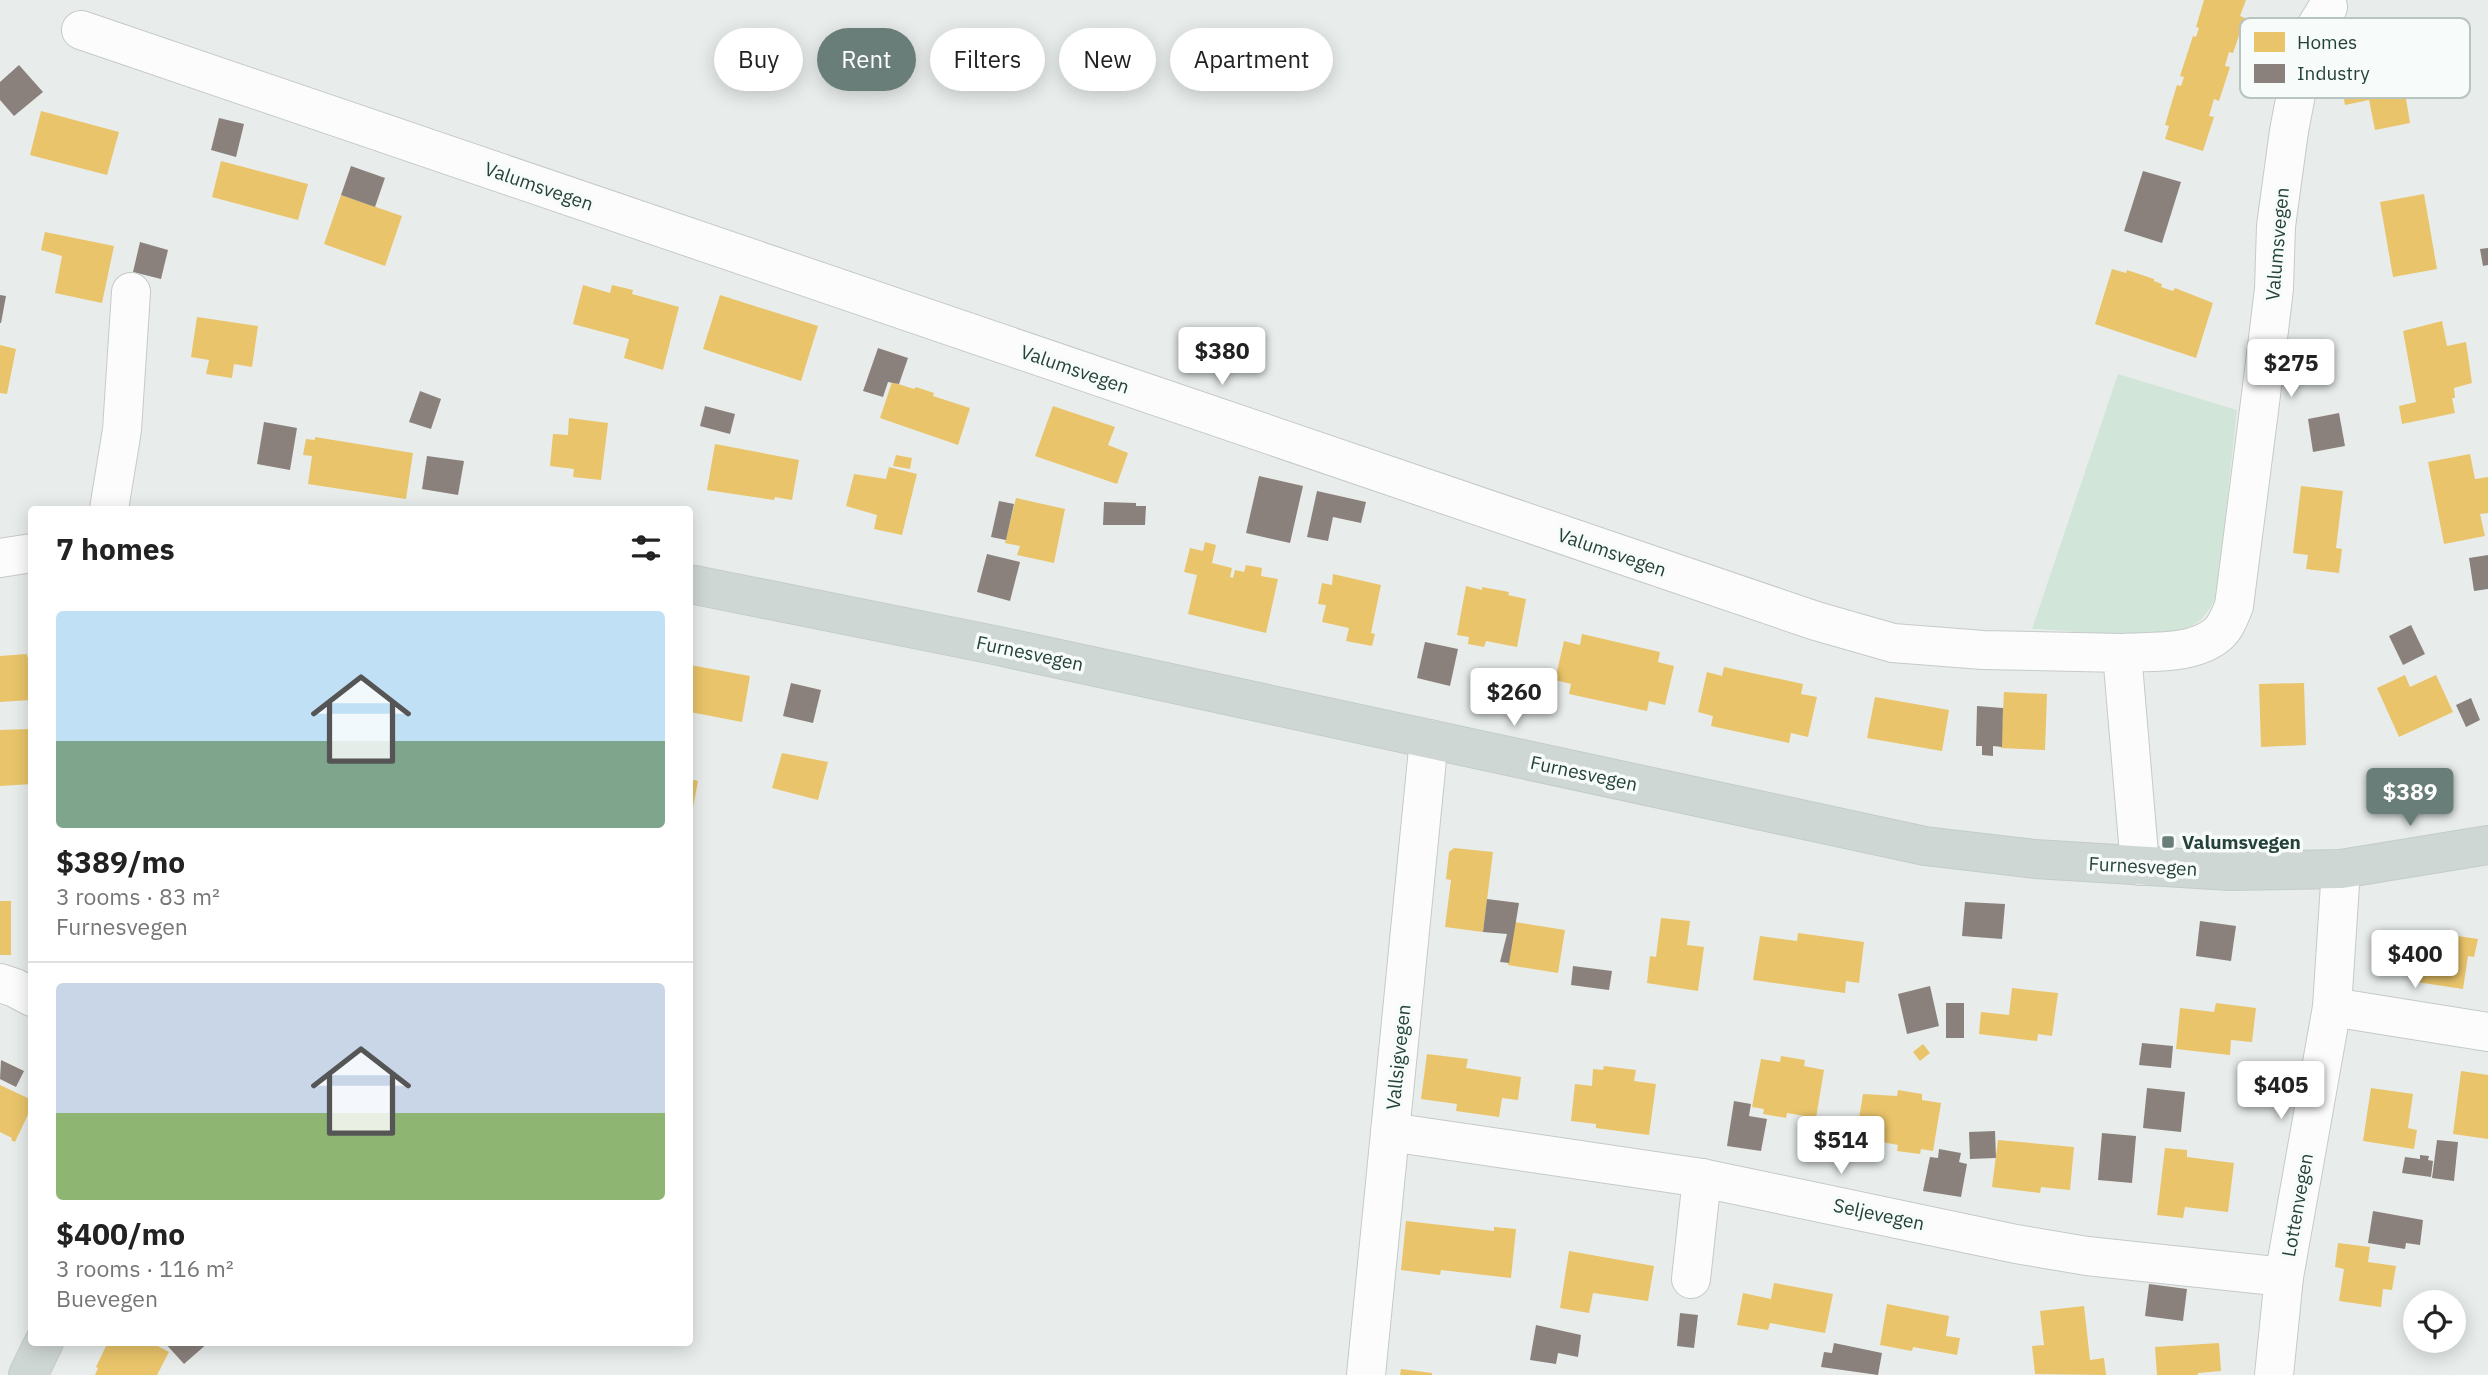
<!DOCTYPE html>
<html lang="en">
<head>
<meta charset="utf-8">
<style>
	:root { --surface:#fff; --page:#f2f2f2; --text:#222; --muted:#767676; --line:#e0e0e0; --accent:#697e78 }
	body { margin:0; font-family:"IBM Plex Sans",sans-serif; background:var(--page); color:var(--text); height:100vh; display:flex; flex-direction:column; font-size:26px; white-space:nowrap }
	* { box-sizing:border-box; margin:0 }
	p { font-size:23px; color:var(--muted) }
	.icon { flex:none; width:38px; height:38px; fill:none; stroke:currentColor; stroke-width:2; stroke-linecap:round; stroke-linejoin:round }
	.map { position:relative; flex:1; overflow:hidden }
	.sheet { position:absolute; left:28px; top:506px; width:665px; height:840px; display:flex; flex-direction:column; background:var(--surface); border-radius:7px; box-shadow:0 4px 18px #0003 }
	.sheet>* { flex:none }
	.banner { position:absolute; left:714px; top:28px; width:665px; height:63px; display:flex; gap:14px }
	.buttons { position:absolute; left:2403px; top:1290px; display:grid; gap:14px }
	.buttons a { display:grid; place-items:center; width:63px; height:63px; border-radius:50%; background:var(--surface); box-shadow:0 4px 18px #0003; font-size:35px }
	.price { position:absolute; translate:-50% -60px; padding:0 16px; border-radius:7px; background:#fff; color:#222; font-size:23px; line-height:46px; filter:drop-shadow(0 2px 4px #0008) }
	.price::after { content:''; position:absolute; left:50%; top:42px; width:21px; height:16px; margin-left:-10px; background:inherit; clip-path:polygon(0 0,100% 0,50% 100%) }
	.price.on { background:var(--accent); color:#fff }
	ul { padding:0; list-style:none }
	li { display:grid; align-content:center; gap:14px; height:371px; padding:0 28px }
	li+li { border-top:2px solid var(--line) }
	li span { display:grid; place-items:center; height:217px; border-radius:7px; color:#555 }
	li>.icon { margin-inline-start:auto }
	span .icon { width:126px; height:126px; fill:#fffc; stroke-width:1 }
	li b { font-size:30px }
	h2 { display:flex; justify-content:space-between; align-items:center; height:84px; padding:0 28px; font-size:30px }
	.chip { padding:0 24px; border-radius:32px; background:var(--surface); box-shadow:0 4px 18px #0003; font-size:24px; line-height:63px }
	.chip.on { background:var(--accent); color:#fff }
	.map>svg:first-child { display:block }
</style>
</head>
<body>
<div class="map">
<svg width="2488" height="1375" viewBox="0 0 2488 1375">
	<rect width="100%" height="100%" fill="#e8edeb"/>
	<path fill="#d1e6d8" d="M2118 374 2237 410 2217 594C2212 605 2206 617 2195 624 2167 642 2068 630 2032 629Z"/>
	<g fill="#e9c46a">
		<path d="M2204 0H2246L2240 16 2245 18 2233 53 2229 52 2225 66 2230 67 2219 101 2214 99 2209 116 2214 117 2203 151 2165 139 2169 126 2165 125 2177 85 2181 86 2184 77 2180 76 2193 36 2196 37 2199 28 2196 27Z"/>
		<path d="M2398 50 2410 123 2375 130 2369 100 2345 105 2337 61Z"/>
		<path d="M41 111 119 132 107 175 30 155Z"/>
		<path d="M221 161 308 184 298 220 212 197Z"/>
		<path d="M2424 194 2437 269 2393 277 2380 202Z"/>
		<path d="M341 195 402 216 385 266 324 244Z"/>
		<path d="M45 232 114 246 102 303 55 293 62 256 41 250Z"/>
		<path d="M2112 269 2126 273 2127 270 2154 279V281L2162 284 2161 287 2173 291 2175 288 2213 303 2196 358 2095 324Z"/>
		<path d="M583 285 610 293 612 285 633 290 632 294 679 307 663 370 624 358 629 339 573 324Z"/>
		<path d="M720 295 818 326 801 381 703 349Z"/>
		<path d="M197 317 258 326 252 367 234 364 232 378 206 374 209 360 191 357Z"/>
		<path d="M2442 321 2447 346 2466 342 2472 383 2454 388 2455 398H2452L2455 413 2402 424 2399 406 2416 402 2403 331Z"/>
		<path d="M0 345 16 349 7 394 0 393Z"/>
		<path d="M892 382 914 389 916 387 934 393 933 396 970 408 958 445 880 418Z"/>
		<path d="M1053 406 1115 427 1108 445 1128 453 1117 484 1035 456Z"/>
		<path d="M569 418 608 423 601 480 573 477 574 469 550 466 553 434 568 435Z"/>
		<path d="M315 437 413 453 406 499 308 484 312 456 303 455 306 439 315 440Z"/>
		<path d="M715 444 799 460 792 500 775 497 774 500 707 490Z"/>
		<path d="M2470 454 2475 479 2488 477V513L2480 514 2485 536 2444 544 2428 462Z"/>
		<path d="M896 455 912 458 910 469 893 466Z"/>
		<path d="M889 467 917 474 902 535 874 529 877 515 846 506 854 474 886 479Z"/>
		<path d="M2301 486 2343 491 2336 548 2342 549 2339 573 2306 569 2308 555 2293 553Z"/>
		<path d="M1016 498 1065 509 1054 563 1017 555 1020 546 1005 543Z"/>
		<path d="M1205 542 1216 545 1212 563 1232 568 1230 577 1233 578 1235 570 1244 572 1246 565 1262 568 1261 576 1278 579 1266 633 1188 614 1197 575 1184 572 1190 548 1203 551Z"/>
		<path d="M1333 574 1381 585 1371 633 1375 634 1372 646 1346 641 1349 628 1322 622 1326 605 1318 604 1322 583 1332 585Z"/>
		<path d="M1466 586 1482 590V587L1509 592 1508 595 1526 599 1517 647 1486 641 1484 647 1468 644 1469 637 1457 635Z"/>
		<path d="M1582 634 1660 652 1658 662 1674 666 1665 705 1649 701 1647 711 1569 694 1571 684 1555 680 1564 641 1580 645Z"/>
		<path d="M27 654V657L32 656 31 700 0 702V656Z"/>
		<path d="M690 665 750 676 742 722 690 712Z"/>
		<path d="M1724 667 1803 684 1801 694 1817 697 1808 737 1791 733 1789 743 1711 726 1713 716 1698 712 1707 672 1722 676Z"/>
		<path d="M2405 675 2410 687 2436 675 2453 712 2399 737 2377 688Z"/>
		<path d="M2304 683 2306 745 2261 747 2259 684Z"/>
		<path d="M2004 692 2047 694 2045 750 2001 748Z"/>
		<path d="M1875 697 1949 710 1942 751 1867 738Z"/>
		<path d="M32 729V784L0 786V730Z"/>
		<path d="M782 753 828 762 818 800 772 788Z"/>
		<path d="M690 779 698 781 691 818H690Z"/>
		<path d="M1454 848 1493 852 1483 932 1445 927 1451 880 1446 879 1449 852Z"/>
		<rect x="0" y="901" width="11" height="54"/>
		<path d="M1661 918 1690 921 1687 945 1704 947 1698 991 1647 983 1650 956 1656 957Z"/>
		<path d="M1515 922 1565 930 1558 973 1508 965Z"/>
		<path d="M1798 933 1864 942 1859 983 1846 981 1845 993 1753 980 1760 936 1797 941Z"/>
		<path d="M2451 935 2478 939 2474 957 2468 956 2463 989 2410 981 2417 939 2450 945Z"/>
		<path d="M2012 988 2058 993 2052 1036 2038 1034 2037 1041 1979 1034 1981 1012 2009 1015Z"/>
		<path d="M2216 1003 2256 1008 2252 1042 2231 1040 2230 1055 2176 1049 2180 1008 2214 1012Z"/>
		<path d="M1923 1044 1930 1053 1920 1061 1913 1052Z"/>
		<path d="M1427 1054 1468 1059 1466 1068 1521 1077 1518 1100 1502 1098 1499 1117 1456 1111 1457 1104 1421 1099Z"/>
		<path d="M1781 1056 1805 1060 1804 1066 1824 1070 1816 1118 1787 1113 1786 1118 1763 1114 1764 1109 1752 1107 1761 1059 1780 1062Z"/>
		<path d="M1604 1066 1636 1070 1634 1081 1656 1084 1649 1135 1596 1128V1124L1571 1121 1575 1084 1592 1086 1593 1069 1603 1070Z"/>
		<path d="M2461 1071 2488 1075V1139L2453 1134Z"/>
		<path d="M0 1085 32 1100V1106L15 1142 11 1140 12 1138 0 1132Z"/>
		<path d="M2371 1088 2413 1094 2408 1128 2417 1130 2414 1149 2363 1141Z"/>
		<path d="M1898 1090 1922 1094V1100L1941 1103 1933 1151 1921 1149 1920 1154 1897 1151 1898 1145 1856 1137 1863 1094 1897 1096Z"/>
		<path d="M1998 1140 2074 1147 2070 1190 2041 1187 2040 1193 1992 1187Z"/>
		<path d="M2165 1148 2187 1150V1157L2234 1163 2228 1212 2185 1207 2183 1218 2157 1215Z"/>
		<path d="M1406 1221 1494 1231V1227L1516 1229 1511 1278 1441 1270 1440 1275 1401 1270Z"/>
		<path d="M2338 1243 2370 1247 2368 1262 2396 1266 2392 1290 2383 1289 2381 1307 2339 1301 2344 1269 2335 1267Z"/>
		<path d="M1569 1251 1654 1266 1648 1301 1593 1293 1589 1313 1560 1308Z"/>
		<path d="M1774 1283 1833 1294 1825 1333 1770 1323 1768 1330 1737 1325 1743 1293 1771 1299Z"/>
		<path d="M1887 1304 1949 1316 1946 1336 1960 1338 1957 1355 1913 1347 1912 1351 1880 1345Z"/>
		<path d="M2084 1306 2090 1360 2104 1358 2106 1375 2035 1374 2032 1346 2044 1345 2040 1311Z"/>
		<path d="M108 1342H150L169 1352 157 1375H95L98 1368 96 1367Z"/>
		<path d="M2219 1343 2221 1371 2198 1373V1375H2157L2155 1347Z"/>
		<path d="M1401 1369 1432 1373V1375H1400Z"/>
	</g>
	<g fill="#8a817c">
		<path d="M19 65 43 92 14 116 0 100V82Z"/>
		<path d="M219 118 244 124 236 157 211 150Z"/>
		<path d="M351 166 385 178 375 207 341 195Z"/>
		<path d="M2143 171 2181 182 2162 243 2124 231Z"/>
		<path d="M140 242 168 250 161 279 133 272Z"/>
		<path d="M2488 248V265L2483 266 2480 249Z"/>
		<path d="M0 295 6 296 1 323H0Z"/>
		<path d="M878 348 908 358 899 384 888 382 883 397 863 391Z"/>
		<path d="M420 391 441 399 431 429 409 422Z"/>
		<path d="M705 406 735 414 730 434 700 426Z"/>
		<path d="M2339 413 2345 446 2313 452 2308 419Z"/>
		<path d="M264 422 297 428 290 470 257 464Z"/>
		<path d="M427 456 464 461 458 495 422 489Z"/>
		<path d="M1259 476 1303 486 1290 543 1246 533Z"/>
		<path d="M1317 491 1366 502 1361 523 1333 517 1328 541 1307 537Z"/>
		<path d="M999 501 1014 504 1006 540 991 537Z"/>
		<path d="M1104 502 1136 503V506H1146L1145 525H1103Z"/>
		<path d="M987 554 1020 562 1010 601 977 592Z"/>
		<path d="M2488 555V589L2474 591 2469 558Z"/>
		<path d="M2411 625 2425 654 2403 665 2389 636Z"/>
		<path d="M1425 642 1458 649 1450 686 1417 678Z"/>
		<path d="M791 683 821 690 813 723 783 716Z"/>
		<path d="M2471 698 2480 720 2466 727 2456 705Z"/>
		<path d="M1977 706 2003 708 2002 747 1993 746V756L1982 755V746H1976Z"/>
		<path d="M1487 899 1519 903 1509 963 1500 962 1507 934 1483 932Z"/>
		<path d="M1965 902 2005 904 2002 939 1962 936Z"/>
		<path d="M2200 921 2236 926 2231 961 2196 956Z"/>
		<path d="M1573 966 1612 971 1609 990 1571 985Z"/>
		<path d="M1930 986 1939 1026 1907 1034 1898 994Z"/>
		<rect x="1946" y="1003" width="18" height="35"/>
		<path d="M2142 1043 2173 1046 2171 1068 2139 1065Z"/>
		<path d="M1 1060 24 1071 16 1087 0 1079Z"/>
		<path d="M2147 1088 2185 1092 2181 1132 2143 1128Z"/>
		<path d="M1734 1101 1751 1104 1749 1116 1767 1119 1761 1151 1727 1146Z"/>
		<path d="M1995 1131 1996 1158 1970 1159 1969 1132Z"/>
		<path d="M2102 1133 2136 1136 2132 1183 2098 1180Z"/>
		<path d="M2437 1140 2458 1142 2454 1181 2432 1178Z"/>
		<path d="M1939 1149 1961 1153 1959 1162 1967 1164 1961 1197 1923 1191 1930 1157 1938 1158Z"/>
		<path d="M2420 1155 2429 1156 2428 1160 2433 1161 2431 1177 2402 1173 2405 1157 2420 1159Z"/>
		<path d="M2373 1211 2423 1220 2420 1245 2406 1243 2405 1249 2368 1243Z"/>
		<path d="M2149 1284 2187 1289 2183 1321 2145 1316Z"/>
		<path d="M1680 1313 1698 1315 1694 1348 1677 1346Z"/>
		<path d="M1536 1325 1581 1335 1578 1357 1558 1353 1556 1364 1530 1360Z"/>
		<path d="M164 1342H209L184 1364Z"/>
		<path d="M1834 1343 1882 1353 1878 1375 1821 1367 1824 1352 1832 1353Z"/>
	</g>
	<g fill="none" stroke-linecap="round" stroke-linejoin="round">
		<g stroke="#c5cac8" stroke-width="40">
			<g id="minor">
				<path d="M81 30 1816 621 1893 643 1983 650 2122 653 2140 866"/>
				<path d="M109 509 122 430 131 292"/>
				<path d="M0 558 32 553"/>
				<path d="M2122 653C2152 651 2194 655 2218 634 2226 627 2230 615 2234 606L2264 371 2274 289 2276 226 2289 131 2302 63 2314 30 2328 7"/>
				<path d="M0 983 15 988 32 997"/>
				<path d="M2332 1007 2488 1032"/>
				<path d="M1390 1132 1702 1178 2016 1244 2087 1256 2284 1277"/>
				<path d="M1691 1279 1702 1178"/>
				<path d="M1366 1375 1429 739"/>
				<path d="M2274 1375 2284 1277 2332 1007 2341 869"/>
			</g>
		</g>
		<g stroke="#c3ccc9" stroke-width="40">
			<g id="major">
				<path d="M690 584 994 645 1925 846 2035 859 2230 871 2341 869 2488 845"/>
				<path d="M28 1375 44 1342"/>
			</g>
		</g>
		<use href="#minor" stroke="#fcfcfc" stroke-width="38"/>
		<use href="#major" stroke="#cfd7d5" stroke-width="38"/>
	</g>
	<rect fill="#697e78" stroke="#f7fbf9" stroke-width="2.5" x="2161" y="835" width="14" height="14" rx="3.5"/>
	<g text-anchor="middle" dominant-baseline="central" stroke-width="7" stroke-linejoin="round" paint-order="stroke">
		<g font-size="19" fill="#24423a" stroke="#f7fbf9">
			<text transform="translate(539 186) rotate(19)">Valumsvegen</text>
			<text transform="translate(2277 244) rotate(-85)">Valumsvegen</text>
			<text transform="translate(1075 369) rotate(19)">Valumsvegen</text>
			<text transform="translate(1612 552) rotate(19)">Valumsvegen</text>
			<text transform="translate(1030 653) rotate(12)">Furnesvegen</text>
			<text transform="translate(1584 773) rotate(12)">Furnesvegen</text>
			<text transform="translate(2143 866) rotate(3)">Furnesvegen</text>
			<text transform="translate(1398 1057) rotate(-84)">Vallsigvegen</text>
			<text transform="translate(2297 1205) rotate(-80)">Lottenvegen</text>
			<text transform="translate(1879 1214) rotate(12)">Seljevegen</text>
		</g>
		<g font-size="19" font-weight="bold" fill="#24423a" stroke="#f7fbf9" text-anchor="start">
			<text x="2182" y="842">Valumsvegen</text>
		</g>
	</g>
	<rect x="2240" y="18" width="230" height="80" rx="10" fill="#f7fbf9" stroke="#b8c4c0" stroke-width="2"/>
	<rect x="2254" y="32" width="31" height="20" fill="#e9c46a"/>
	<rect x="2254" y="64" width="31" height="19" fill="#8a817c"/>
	<g font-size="19" fill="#24423a">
		<text x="2297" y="49">Homes</text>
		<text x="2297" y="80">Industry</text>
	</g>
</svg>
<div class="buttons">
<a><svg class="icon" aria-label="locate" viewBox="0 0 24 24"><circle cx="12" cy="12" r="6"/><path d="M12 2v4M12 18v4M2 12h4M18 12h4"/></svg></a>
</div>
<b class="price" style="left:1222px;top:387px">$380</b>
<b class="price" style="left:2291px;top:399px">$275</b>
<b class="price" style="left:1514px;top:728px">$260</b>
<b class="price on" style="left:2410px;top:828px">$389</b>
<b class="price" style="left:2415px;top:990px">$400</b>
<b class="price" style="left:2281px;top:1121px">$405</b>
<b class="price" style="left:1841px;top:1176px">$514</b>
<div class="banner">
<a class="chip">Buy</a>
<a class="chip on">Rent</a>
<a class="chip">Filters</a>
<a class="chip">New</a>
<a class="chip">Apartment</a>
</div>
<section class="sheet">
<h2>7 homes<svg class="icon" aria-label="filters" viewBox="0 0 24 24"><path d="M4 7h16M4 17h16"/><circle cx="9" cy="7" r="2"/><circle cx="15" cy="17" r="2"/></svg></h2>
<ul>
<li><span style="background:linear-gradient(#bfe0f5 60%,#7fa58c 0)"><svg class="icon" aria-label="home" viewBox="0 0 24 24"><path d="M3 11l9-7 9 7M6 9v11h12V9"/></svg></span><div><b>$389/mo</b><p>3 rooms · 83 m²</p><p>Furnesvegen</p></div></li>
<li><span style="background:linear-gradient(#c9d6e8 60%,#8fb573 0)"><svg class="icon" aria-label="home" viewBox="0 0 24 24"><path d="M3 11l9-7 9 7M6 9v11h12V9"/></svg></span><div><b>$400/mo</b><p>3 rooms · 116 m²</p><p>Buevegen</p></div></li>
</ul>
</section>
</div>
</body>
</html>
